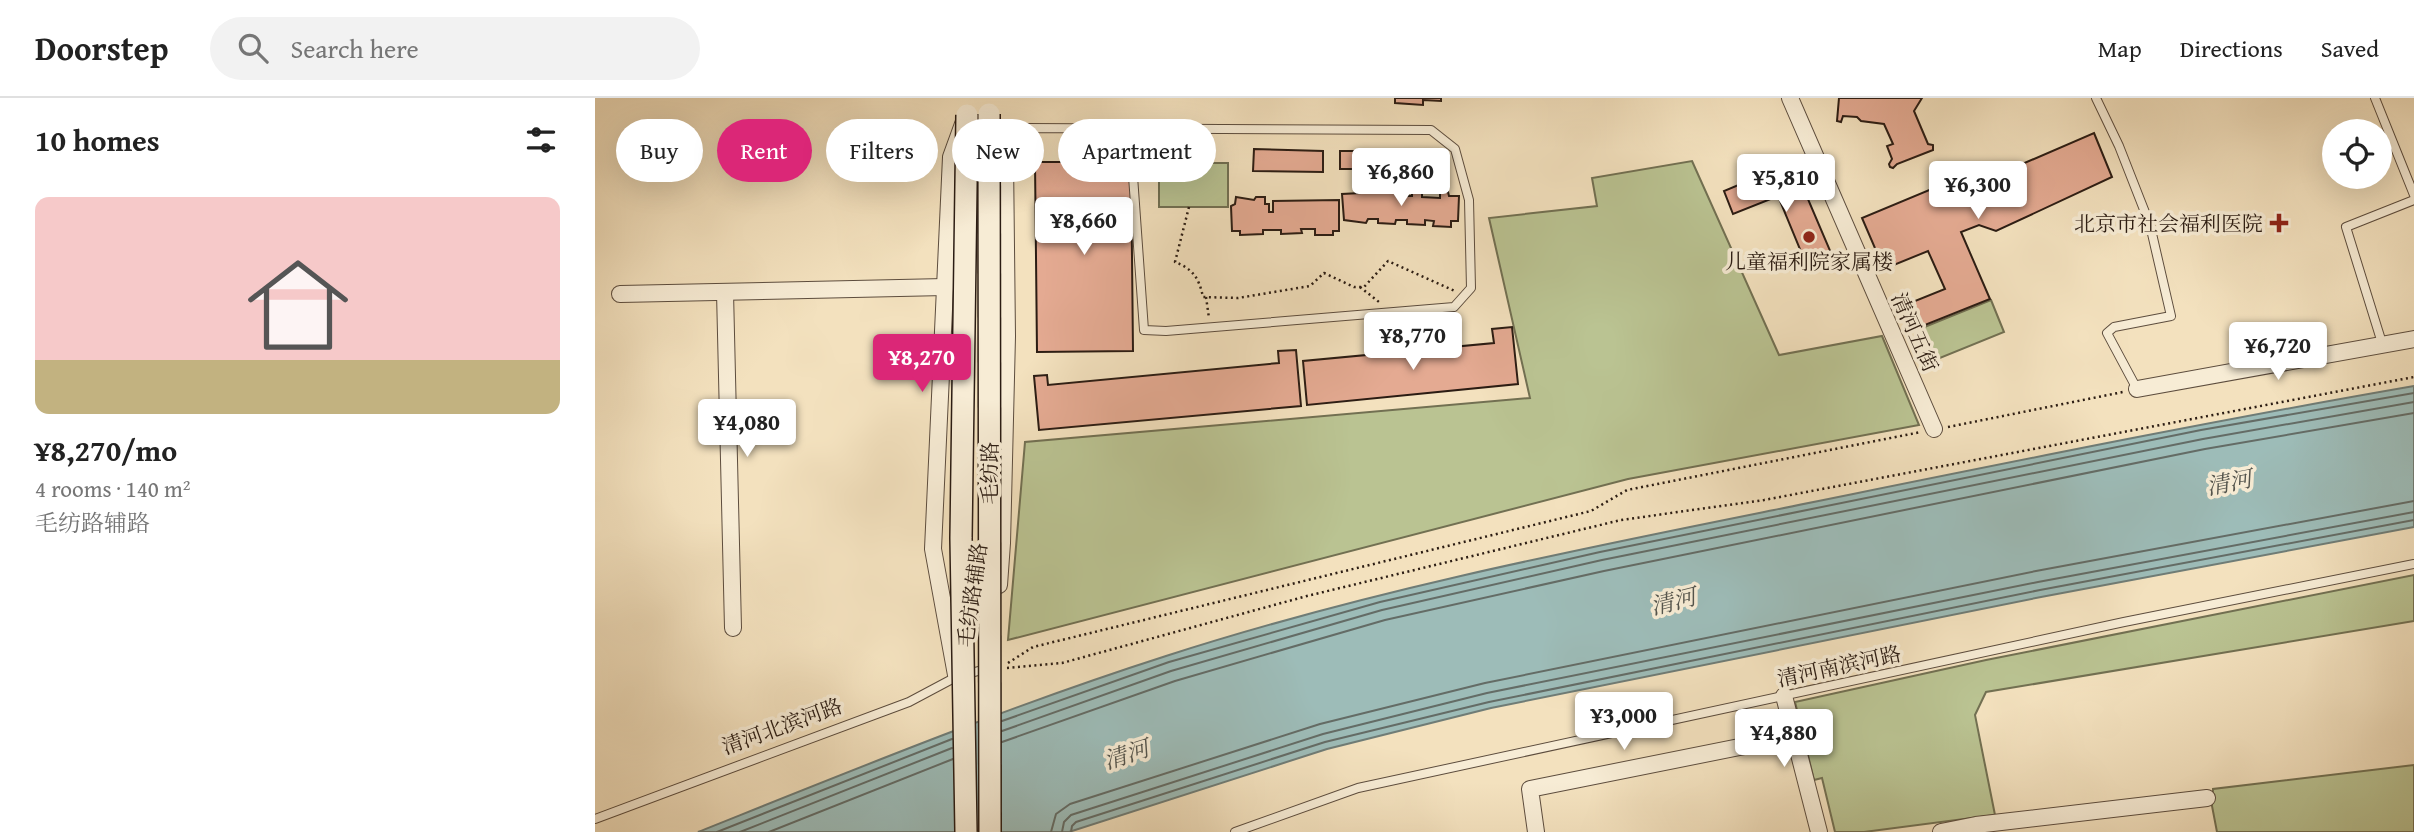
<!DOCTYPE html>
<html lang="en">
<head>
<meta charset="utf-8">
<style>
	:root { --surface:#fff; --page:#f2f2f2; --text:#222; --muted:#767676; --line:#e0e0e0; --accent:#db2777 }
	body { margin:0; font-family:"Gentium Book Plus","Noto Serif SC",serif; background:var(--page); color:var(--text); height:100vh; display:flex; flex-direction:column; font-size:26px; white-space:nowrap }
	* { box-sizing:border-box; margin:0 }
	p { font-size:23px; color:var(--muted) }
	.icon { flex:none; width:38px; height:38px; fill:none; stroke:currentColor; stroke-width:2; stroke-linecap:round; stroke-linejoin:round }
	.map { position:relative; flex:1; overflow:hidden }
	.sheet { display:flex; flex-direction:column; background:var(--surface); width:595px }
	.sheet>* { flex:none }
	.banner { position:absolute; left:21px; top:21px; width:665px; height:63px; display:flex; gap:14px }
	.controls { position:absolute; left:1727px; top:21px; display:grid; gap:14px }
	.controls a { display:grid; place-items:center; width:70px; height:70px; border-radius:50%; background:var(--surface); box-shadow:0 7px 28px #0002; font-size:35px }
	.price { position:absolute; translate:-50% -60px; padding:0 16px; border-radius:7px; background:#fff; color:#222; font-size:23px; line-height:46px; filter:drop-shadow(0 2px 4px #0008) }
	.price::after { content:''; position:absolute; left:50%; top:42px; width:21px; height:16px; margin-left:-10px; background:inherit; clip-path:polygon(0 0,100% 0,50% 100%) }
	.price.on { background:var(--accent); color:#fff }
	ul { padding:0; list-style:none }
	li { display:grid; align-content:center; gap:14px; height:371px; padding:0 35px }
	li span { display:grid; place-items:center; height:217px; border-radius:14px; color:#555 }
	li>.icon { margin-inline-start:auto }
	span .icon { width:126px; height:126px; fill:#fffc; stroke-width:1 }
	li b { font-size:30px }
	h2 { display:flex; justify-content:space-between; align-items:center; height:84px; padding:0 35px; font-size:30px }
	.pill { padding:0 24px; border-radius:32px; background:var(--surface); box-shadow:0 7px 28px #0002; font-size:24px; line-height:63px }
	.pill.on { background:var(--accent); color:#fff }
	header { display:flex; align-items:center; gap:42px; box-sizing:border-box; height:98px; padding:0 35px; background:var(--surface); border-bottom:2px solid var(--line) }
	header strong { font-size:33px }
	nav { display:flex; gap:38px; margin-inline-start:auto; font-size:24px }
	.search { width:490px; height:63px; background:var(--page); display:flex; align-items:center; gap:18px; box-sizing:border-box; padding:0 24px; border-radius:38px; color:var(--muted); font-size:26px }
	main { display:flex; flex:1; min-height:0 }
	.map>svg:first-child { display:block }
</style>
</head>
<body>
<header>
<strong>Doorstep</strong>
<div class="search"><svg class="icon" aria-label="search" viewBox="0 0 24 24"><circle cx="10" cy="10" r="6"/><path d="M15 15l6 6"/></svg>Search here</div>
<nav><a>Map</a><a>Directions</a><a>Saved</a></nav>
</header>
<main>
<section class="sheet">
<h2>10 homes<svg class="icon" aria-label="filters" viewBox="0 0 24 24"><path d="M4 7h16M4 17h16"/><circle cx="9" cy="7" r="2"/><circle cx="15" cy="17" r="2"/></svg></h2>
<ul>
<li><span style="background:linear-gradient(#f6c9c9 75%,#c2b280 0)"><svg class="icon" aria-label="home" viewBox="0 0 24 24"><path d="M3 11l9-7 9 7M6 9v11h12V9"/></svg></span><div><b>¥8,270/mo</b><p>4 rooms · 140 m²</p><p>毛纺路辅路</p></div></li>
</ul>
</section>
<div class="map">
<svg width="1819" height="734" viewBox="0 0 1819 734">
	<rect width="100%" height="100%" fill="#f3e1be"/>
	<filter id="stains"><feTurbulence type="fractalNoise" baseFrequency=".00286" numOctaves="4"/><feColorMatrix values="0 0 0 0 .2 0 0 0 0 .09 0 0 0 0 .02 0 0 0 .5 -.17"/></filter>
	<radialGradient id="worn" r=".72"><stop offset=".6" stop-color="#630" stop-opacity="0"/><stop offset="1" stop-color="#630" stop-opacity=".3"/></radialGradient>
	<g fill="#bac392" stroke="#727052" stroke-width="2">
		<path d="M1097 63 1184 257 1287 238 1324 327 1033 381 413 542 430 344 935 300 894 120 1002 108 997 80Z"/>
		<rect x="564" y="65" width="69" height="44"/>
		<path d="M1396 202 1409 234 1340 262 1327 230Z"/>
		<path d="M1819 477V523L1391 594 1380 617 1400 717 1269 734H1240L1227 680 1219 682 1200 604 1391 562Z"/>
		<path d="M1819 667V734H1622L1617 708 1618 691Z"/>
	</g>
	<path fill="#9dbcb8" stroke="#6f7c76" stroke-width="2" d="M1819 288V429L1446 499 896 610 732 651 474 734H103C258 672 412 609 571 558 769 494 975 453 1179 412 1392 369 1605 325 1819 288Z"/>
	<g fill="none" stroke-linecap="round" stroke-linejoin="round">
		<g stroke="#646c66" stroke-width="2">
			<path d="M407 623 574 564 785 504 1005 454 1606 332 1819 295"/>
			<path d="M407 633 576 573 787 512 1007 462 1608 341 1819 304"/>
			<path d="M407 644 580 583 790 522 1009 473 1610 351 1819 315"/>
			<path d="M122 734 357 641"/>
			<path d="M145 734 357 650"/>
			<path d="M174 734 358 661"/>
			<path d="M456 734 461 716 475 706 725 626 890 585 1441 473 1819 403"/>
			<path d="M467 734 469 724 476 717 728 636 892 595 1443 484 1819 414"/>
			<path d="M476 734 477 728 481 724 730 644 894 604 1445 492 1819 422"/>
		</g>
	</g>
	<g fill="#e4aa92" stroke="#2b1c13" stroke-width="2">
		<path d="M800 0H846V3L828 2V7L800 5Z"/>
		<path d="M1244 0H1327L1319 13 1333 46 1338 47V52L1302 66 1298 70 1295 69 1294 66 1297 61 1292 48 1298 46 1289 26 1266 23 1262 19 1248 18 1246 24 1242 23Z"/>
		<path d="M1499 35 1517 79 1401 133 1384 127 1366 134 1395 201 1320 231 1310 207 1350 191 1333 153 1289 171 1267 120 1339 90 1344 102Z"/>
		<path d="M659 51 728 53V74L658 73Z"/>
		<rect x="745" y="53" width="96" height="18"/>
		<path d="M440 64H536L538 253 442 254Z"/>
		<path d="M1172 75 1178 90 1204 80 1239 162 1214 173 1183 98 1138 116 1129 93Z"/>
		<path d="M806 93 808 98H817V93L827 94V99L845 100V94H853L854 98H864L863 123H856V129L838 128 839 123 830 122V127L812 126V122H801L800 126 783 125V121H773L771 125 749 122 747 96Z"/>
		<path d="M641 99 659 102 661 99H670V106H674V114H678V103L744 102V133H738V137H720V131H706L707 135 686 136V132H668V136L645 137V133H637L636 108 640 106Z"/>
		<path d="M917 229 923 286 712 307 708 263 899 245 897 231Z"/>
		<path d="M701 252 706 308 444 332 439 278 452 277 453 287 684 265 683 253Z"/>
	</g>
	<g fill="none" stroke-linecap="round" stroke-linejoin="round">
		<g stroke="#5d4d3e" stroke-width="10">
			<g id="lane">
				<path d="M1501 0 1524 48 1555 127 1576 218 1519 229 1512 235 1542 291"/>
				<path d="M1780 0 1819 97"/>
				<path d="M402 39 431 30 836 32 860 51 874 102 876 190 859 209 571 233 549 232 537 64 538 31"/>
				<path d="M1787 245 1751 129 1819 102"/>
				<path d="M0 721 314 604 361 579 387 572"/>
				<path d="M640 734 763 690 1529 524 1819 466"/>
			</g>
		</g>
		<g stroke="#5d4d3e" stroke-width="18">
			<g id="street">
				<path d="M1195 0 1339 331"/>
				<path d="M397 25 410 61 412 238 407 445 404 487"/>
				<path d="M130 194 138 530"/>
				<path d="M25 196 350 189"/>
				<path d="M1542 291 1819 241"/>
				<path d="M361 577 338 451 356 59 368 26"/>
				<path d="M1189 598 1224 734"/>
				<path d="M941 734 935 691 1199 638"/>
				<path d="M1346 734 1381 727 1612 700"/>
			</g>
		</g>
		<g stroke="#2b1c13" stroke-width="2.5" stroke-dasharray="2 3.5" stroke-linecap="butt">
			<path d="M594 109 580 164C598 171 604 180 608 199L643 200 715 188 729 175 759 189H769L793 163 860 193"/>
			<path d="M765 189 784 204"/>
			<path d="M611 199 614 220"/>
			<path d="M1353 329 1528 294"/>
			<path d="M413 565 438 549 996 413 1032 392 1326 334"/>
			<path d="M412 570 467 565 712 498 1026 422 1169 402 1819 279"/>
		</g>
		<use href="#lane" stroke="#f7ecd5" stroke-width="8"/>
		<use href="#street" stroke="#f7ecd5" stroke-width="16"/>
		<g stroke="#2b1c13" stroke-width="24" stroke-linecap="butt">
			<g id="secondary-bridge">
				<path d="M394 16 395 734"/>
				<path d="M371 734 366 440 372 17"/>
			</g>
		</g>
		<use href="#secondary-bridge" stroke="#f7ecd5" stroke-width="21"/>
	</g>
	<g fill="#8f2418" stroke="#f7ecd5" stroke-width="2.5">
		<path d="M1680.5 114.5h7v7h7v7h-7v7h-7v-7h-7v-7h7z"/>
		<circle cx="1214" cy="139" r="7"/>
	</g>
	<g text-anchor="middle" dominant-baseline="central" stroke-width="7" stroke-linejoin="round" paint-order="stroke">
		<g font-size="21" fill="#2b1c13" stroke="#f7ecd5" text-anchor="end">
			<text x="1668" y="125">北京市社会福利医院</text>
			<text x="1214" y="163" text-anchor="middle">儿童福利院家属楼</text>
		</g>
		<g font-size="21" fill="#2b1c13" stroke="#f7ecd5">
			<text transform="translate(1320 234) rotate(66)">清河五街</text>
			<text transform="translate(394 375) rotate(-90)">毛纺路</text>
			<text transform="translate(377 497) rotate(-82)">毛纺路辅路</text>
			<text transform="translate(1244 568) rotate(-12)">清河南滨河路</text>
			<text transform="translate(187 628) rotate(-20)">清河北滨河路</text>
		</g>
		<g font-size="23" font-style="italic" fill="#53544d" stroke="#f7ecd5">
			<text transform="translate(1634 384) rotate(-11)">清河</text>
			<text transform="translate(1078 503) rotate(-14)">清河</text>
			<text transform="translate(531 656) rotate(-18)">清河</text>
		</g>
	</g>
	<rect width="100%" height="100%" filter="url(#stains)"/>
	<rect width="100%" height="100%" fill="url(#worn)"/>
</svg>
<div class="controls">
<a><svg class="icon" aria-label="locate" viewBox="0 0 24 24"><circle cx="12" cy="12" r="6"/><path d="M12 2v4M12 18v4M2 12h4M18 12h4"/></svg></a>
</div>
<b class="price" style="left:806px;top:110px">¥6,860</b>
<b class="price" style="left:1191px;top:116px">¥5,810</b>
<b class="price" style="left:1383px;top:123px">¥6,300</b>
<b class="price" style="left:489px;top:159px">¥8,660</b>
<b class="price" style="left:818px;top:274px">¥8,770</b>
<b class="price" style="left:1683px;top:284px">¥6,720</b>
<b class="price on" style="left:327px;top:296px">¥8,270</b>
<b class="price" style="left:152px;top:361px">¥4,080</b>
<b class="price" style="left:1029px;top:654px">¥3,000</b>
<b class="price" style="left:1189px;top:671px">¥4,880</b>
<div class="banner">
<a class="pill">Buy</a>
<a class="pill on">Rent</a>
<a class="pill">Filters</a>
<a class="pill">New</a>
<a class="pill">Apartment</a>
</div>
</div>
</main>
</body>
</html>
